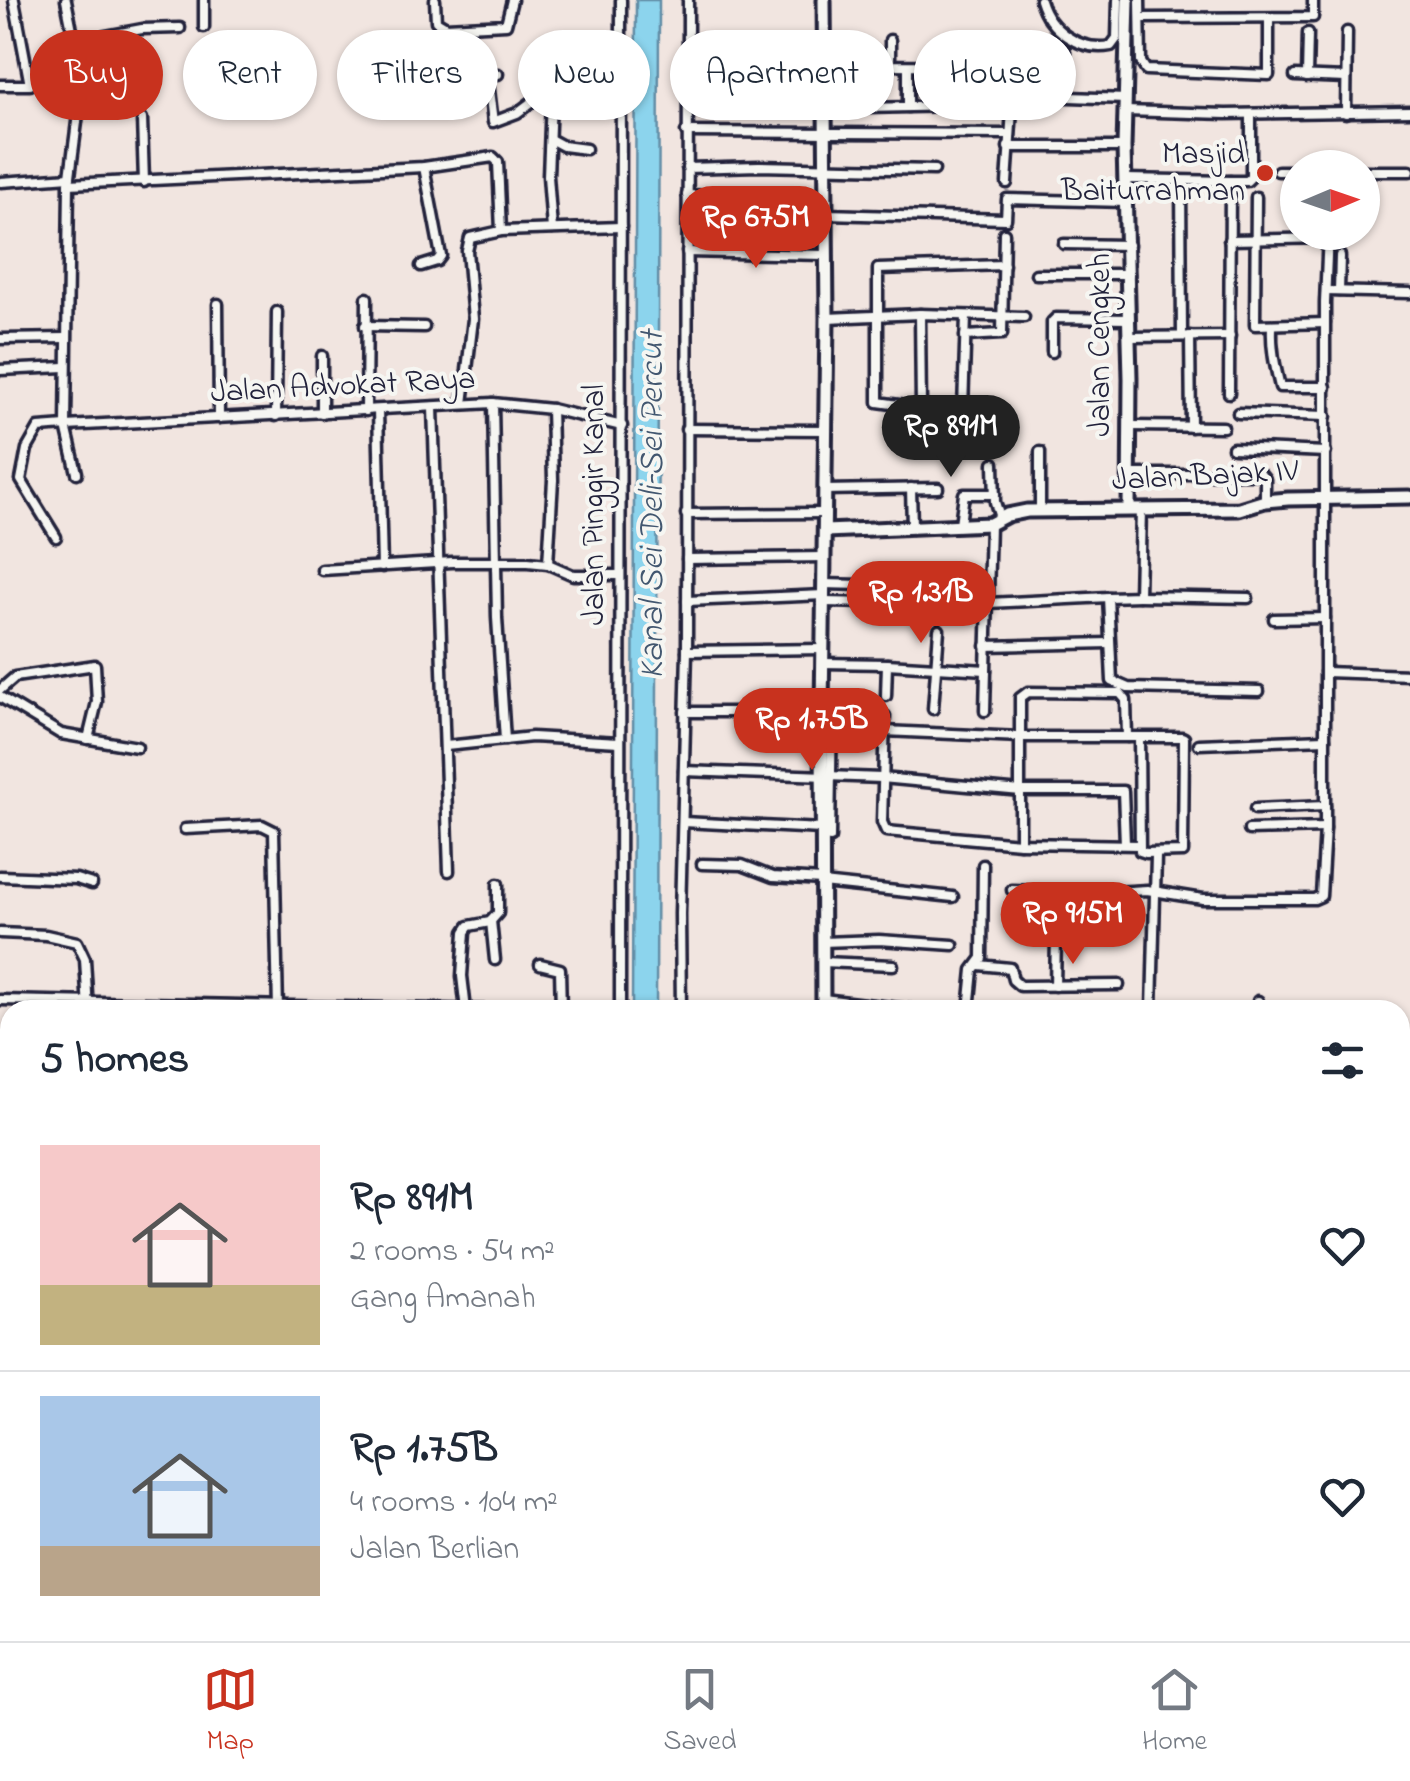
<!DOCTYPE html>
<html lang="en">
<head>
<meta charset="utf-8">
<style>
	:root { --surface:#fff; --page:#f6f6f7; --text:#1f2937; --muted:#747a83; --line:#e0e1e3; --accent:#c8321e }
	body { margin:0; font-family:"Indie Flower",sans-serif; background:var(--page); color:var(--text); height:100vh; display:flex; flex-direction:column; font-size:38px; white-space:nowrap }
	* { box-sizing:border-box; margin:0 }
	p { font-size:32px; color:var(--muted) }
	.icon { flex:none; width:55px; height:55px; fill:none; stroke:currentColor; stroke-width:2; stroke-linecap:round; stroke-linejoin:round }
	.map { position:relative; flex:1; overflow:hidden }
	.sheet { position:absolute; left:0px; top:1000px; width:1410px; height:642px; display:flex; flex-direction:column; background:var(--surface); border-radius:30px 30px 0 0; box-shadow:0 2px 8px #0004 }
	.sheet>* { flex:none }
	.hud { position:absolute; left:30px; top:30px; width:1350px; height:90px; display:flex; gap:20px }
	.needle { width:65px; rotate:88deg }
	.buttons { position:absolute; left:1280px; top:150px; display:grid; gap:20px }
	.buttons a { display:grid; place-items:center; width:100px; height:100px; border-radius:50%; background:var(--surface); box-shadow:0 2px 8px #0004; font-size:50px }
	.price { position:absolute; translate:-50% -85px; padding:0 22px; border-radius:35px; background:var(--accent); color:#fff; font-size:32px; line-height:65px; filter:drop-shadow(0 2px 5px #0008) }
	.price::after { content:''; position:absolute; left:50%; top:60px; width:30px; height:22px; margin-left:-15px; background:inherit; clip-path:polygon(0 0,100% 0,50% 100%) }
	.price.on { background:#222; color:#fff }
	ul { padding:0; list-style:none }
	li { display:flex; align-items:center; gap:30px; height:250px; padding:0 40px }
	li+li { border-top:2px solid var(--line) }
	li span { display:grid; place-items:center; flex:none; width:280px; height:200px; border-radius:0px; color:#555 }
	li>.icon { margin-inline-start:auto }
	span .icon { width:120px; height:120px; fill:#fffc; stroke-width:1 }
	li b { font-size:42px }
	h2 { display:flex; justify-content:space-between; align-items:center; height:120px; padding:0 40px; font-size:42px }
	.tag { padding:0 35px; border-radius:45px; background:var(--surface); box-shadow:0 2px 8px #0004; font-size:35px; line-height:90px }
	.tag.on { background:var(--accent); color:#fff }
	.menu { display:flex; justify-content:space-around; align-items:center; height:140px; border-top:2px solid var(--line); background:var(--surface); font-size:28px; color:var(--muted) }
	.menu a { display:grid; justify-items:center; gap:5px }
	.menu .on { color:var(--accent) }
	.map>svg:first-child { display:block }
</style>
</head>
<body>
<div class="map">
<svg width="1410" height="1641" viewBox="0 0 1410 1641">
	<rect width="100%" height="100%" fill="#f1e5e0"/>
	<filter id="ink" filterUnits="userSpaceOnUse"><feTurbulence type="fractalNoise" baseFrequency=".01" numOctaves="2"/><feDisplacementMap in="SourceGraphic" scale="20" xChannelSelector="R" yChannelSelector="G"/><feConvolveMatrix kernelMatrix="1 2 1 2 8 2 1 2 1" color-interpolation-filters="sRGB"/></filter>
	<g filter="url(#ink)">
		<path fill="#8cd4ed" stroke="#628da6" stroke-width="2.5" d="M636 0H659L656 1010H632Z"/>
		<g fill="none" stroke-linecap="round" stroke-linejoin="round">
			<g stroke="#22223b" stroke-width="15">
				<g id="street">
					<path d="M66 0 81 74V91L69 184 66 426 493 403 551 409 622 426"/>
					<path d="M204 0V27"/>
					<path d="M435 0 436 21 446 27 506 24 512 0"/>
					<path d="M1040 0C1049 30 1079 52 1111 46L1117 38 1118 0"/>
					<path d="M1140 0 1141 62 1146 70 1269 75V18"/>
					<path d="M1141 18 1313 17V0"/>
					<path d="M890 40V65L1065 67V51"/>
					<path d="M73 42 142 29 180 28"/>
					<path d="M686 53 824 46"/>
					<path d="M908 66V107"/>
					<path d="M487 74 493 122 517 113 533 101 623 88"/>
					<path d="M440 75 498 74"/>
					<path d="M1295 76 1346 78"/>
					<path d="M1307 77 1308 33"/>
					<path d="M0 85H30L14 0"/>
					<path d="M551 100 548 176 552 229"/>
					<path d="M824 109 997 105 1002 99 1001 66"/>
					<path d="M1125 111 1226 114 1410 111"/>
					<path d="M1346 113 1347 32"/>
					<path d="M142 119 144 182"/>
					<path d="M686 132 1008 134"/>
					<path d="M550 139 563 146 586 149"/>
					<path d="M1008 147H1124"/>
					<path d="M687 168 759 166 934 170"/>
					<path d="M1278 171H1298"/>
					<path d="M1362 171H1410"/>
					<path d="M1125 179 1230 181 1229 393"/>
					<path d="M1181 180 1182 336"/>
					<path d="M1230 181H1247L1251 177V114"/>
					<path d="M1 182 70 177"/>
					<path d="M1007 183 1013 95 1126 99"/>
					<path d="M69 184 424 167 493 157 498 162 501 231"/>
					<path d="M687 195 824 200"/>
					<path d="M1256 197 1255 325 1325 323"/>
					<path d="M826 214 1006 219 1007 199 1126 202"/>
					<path d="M1229 240 1328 238"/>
					<path d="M1064 244 1129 245"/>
					<path d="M687 252 825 255"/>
					<path d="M421 266 437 261 441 256 424 167"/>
					<path d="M1036 274H1129"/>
					<path d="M1326 291 1410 293"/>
					<path d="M1339 291 1340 256"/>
					<path d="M218 304 219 418"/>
					<path d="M920 314 921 408"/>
					<path d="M966 316 963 409 941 411 878 402V269L1004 265"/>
					<path d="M827 318 920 314 1024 317"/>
					<path d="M365 326 424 327"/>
					<path d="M1272 327C1271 348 1275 366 1280 387H1326"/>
					<path d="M965 336 1002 334 1004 233"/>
					<path d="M1190 336 1191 427"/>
					<path d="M1130 337 1230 336"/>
					<path d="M0 339 66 338"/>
					<path d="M1052 352V322L1056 318 1129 319"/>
					<path d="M0 370 65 367"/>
					<path d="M493 403 497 618 505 740"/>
					<path d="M463 404 473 319 467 251 470 238 501 231 621 227"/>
					<path d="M433 408 449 871"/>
					<path d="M378 410 382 567"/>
					<path d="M366 411 367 298"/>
					<path d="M322 413V356"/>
					<path d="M1238 413 1326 416"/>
					<path d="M276 416 277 312"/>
					<path d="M1131 426 1223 427"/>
					<path d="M686 429 826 430"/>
					<path d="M1233 448 1326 452"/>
					<path d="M994 463 995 502 1000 518"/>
					<path d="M1129 474H1261L1265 479V501"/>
					<path d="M911 488 912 527"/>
					<path d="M824 490 938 488"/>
					<path d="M1141 509 1139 596 1108 597 1112 681 1128 688 1259 691"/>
					<path d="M1040 510V452"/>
					<path d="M686 514 825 513"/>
					<path d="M960 524 964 494H995"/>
					<path d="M56 537 21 480 27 449 39 428 66 426 77 473"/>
					<path d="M687 559 824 557"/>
					<path d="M548 564 553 480 551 409"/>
					<path d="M322 570 452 562H528L548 564 573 575H619"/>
					<path d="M824 584 898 586 987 581"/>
					<path d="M1139 596 1248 598"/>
					<path d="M687 601 824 595"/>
					<path d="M824 602 871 603"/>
					<path d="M988 603 1108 597"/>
					<path d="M1274 619 1325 618"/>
					<path d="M986 646 1109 643"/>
					<path d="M687 651 823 649"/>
					<path d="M822 663 887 664"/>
					<path d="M1325 672 1410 675"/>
					<path d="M0 690 15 677 95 665 97 702 88 739"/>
					<path d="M886 696 887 664 986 670 990 524"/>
					<path d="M0 697 61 734 137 747"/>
					<path d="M933 709 939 630"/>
					<path d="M985 711 986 670"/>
					<path d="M685 712H822"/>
					<path d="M885 716 882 822 886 831 1020 843"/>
					<path d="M884 731 1021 737H1127"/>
					<path d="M1139 737 1140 851 1146 853 1183 852 1184 738 1182 737H1127L1126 700 1120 693 1028 692 1020 698V843L1139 845"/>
					<path d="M1199 744 1325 739"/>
					<path d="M446 746 532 737 619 742"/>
					<path d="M684 771 882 778 1021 791H1123L1125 844"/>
					<path d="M1255 809 1325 806"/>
					<path d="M683 822 822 829"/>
					<path d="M185 829 262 825 274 831 278 1010"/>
					<path d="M1249 830 1325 828"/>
					<path d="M830 838 832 708"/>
					<path d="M702 864 742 865 773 877 822 880"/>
					<path d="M0 876 76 879 92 884"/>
					<path d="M822 883 953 897"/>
					<path d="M1012 890 1099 893 1147 890 1203 899H1314L1321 896 1325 828V303L1328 232"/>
					<path d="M491 921 495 960"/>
					<path d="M0 933 46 935 77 942 85 959 88 1010"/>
					<path d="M822 942 879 940 953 945"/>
					<path d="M823 962 893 965"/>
					<path d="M540 964 560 969 561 1010"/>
					<path d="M979 965 1010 968 1013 980 1020 986 1119 985"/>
					<path d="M1055 986 1057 892"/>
					<path d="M823 999 916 1010"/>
					<path d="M0 1000 484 1010"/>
					<path d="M1258 1001V1010"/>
					<path d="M466 1010 462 976 465 932 469 926 490 922 498 913V884"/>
					<path d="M620 1010 621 0"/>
					<path d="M681 1010 680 914 687 651 688 0"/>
					<path d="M969 1010 973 970 982 958 983 865"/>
					<path d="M1152 1010 1156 856"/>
					<path d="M0 1262H10"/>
					<path d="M0 1378H10"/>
					<path d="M0 1432H10"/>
					<path d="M0 1519 10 1518"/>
					<path d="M141 1632V1641"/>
					<path d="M620 1632 621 1641"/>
					<path d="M690 1632V1641"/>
					<path d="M737 1632 738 1641"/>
					<path d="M785 1632V1641"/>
					<path d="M1125 1632V1641"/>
					<path d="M1183 1632V1641"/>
					<path d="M304 1641V1632"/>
					<path d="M413 1641 416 1632"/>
					<path d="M464 1641 467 1632"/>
					<path d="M680 1641V1632"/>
					<path d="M886 1641V1632"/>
					<path d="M1306 1641V1632"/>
				</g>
			</g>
			<g stroke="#22223b" stroke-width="19">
				<g id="secondary">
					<path d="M1128 0 1124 147 1130 378 1129 509"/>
					<path d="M825 531 990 524 1007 515 1027 511 1239 509 1265 501 1288 499 1410 497"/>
					<path d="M823 1010 822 712 827 318 824 0"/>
					<path d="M1400 1330H1410"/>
				</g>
			</g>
			<use href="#street" stroke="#f6f6f2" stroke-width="8"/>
			<use href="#secondary" stroke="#f6f6f2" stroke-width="11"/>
		</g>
	</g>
	<circle fill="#c8321e" stroke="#f6f6f2" stroke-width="4" cx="1265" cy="173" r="10"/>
	<g text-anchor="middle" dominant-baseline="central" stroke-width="8" stroke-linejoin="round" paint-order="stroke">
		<g font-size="32" fill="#22223b" stroke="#f6f6f2" text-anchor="end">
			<text x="1245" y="155">Masjid<tspan x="1245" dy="37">Baiturrahman</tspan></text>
		</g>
		<g font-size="32" fill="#22223b" stroke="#f6f6f2">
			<text transform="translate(1101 345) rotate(-90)">Jalan Cengkeh</text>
			<text transform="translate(343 387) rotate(-3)">Jalan Advokat Raya</text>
			<text transform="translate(1205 477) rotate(-3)">Jalan Bajak IV</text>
			<text transform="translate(595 505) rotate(-90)">Jalan Pinggir Kanal</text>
		</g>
		<g font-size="35" font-style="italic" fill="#425770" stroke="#f6f6f2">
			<text transform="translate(653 505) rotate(-90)">Kanal Sei Deli–Sei Percut</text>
		</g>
	</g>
</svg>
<div class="buttons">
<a><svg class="needle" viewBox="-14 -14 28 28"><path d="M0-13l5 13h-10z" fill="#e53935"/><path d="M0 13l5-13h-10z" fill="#747a83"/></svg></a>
</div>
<b class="price" style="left:756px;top:271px">Rp 675M</b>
<b class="price on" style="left:951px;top:480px">Rp 891M</b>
<b class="price" style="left:921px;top:646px">Rp 1.31B</b>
<b class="price" style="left:812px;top:773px">Rp 1.75B</b>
<b class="price" style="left:1073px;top:967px">Rp 915M</b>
<div class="hud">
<a class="tag on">Buy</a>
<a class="tag">Rent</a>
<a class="tag">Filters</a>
<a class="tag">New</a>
<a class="tag">Apartment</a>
<a class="tag">House</a>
</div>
<section class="sheet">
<h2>5 homes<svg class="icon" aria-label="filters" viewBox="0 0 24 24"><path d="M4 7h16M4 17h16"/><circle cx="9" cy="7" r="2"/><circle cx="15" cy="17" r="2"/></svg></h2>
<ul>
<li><span style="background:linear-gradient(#f6c9c9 70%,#c2b280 0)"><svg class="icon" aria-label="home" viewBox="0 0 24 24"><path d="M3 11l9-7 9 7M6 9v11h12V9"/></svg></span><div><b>Rp 891M</b><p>2 rooms · 54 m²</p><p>Gang Amanah</p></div><svg class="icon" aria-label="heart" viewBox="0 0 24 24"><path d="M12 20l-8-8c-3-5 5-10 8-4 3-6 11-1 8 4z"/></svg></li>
<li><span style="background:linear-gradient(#a9c7e8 75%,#b9a48a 0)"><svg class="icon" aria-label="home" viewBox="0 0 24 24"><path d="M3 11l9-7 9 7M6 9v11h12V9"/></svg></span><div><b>Rp 1.75B</b><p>4 rooms · 104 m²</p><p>Jalan Berlian</p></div><svg class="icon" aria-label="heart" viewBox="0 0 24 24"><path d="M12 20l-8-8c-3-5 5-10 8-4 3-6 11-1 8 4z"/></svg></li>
</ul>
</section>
</div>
<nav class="menu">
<a class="on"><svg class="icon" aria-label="map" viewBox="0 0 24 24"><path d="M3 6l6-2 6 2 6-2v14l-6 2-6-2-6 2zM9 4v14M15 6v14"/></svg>Map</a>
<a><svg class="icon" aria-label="saved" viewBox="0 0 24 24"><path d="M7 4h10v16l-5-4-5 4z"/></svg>Saved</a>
<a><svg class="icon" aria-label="home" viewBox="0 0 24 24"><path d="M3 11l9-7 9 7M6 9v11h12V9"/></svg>Home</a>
</nav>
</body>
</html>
